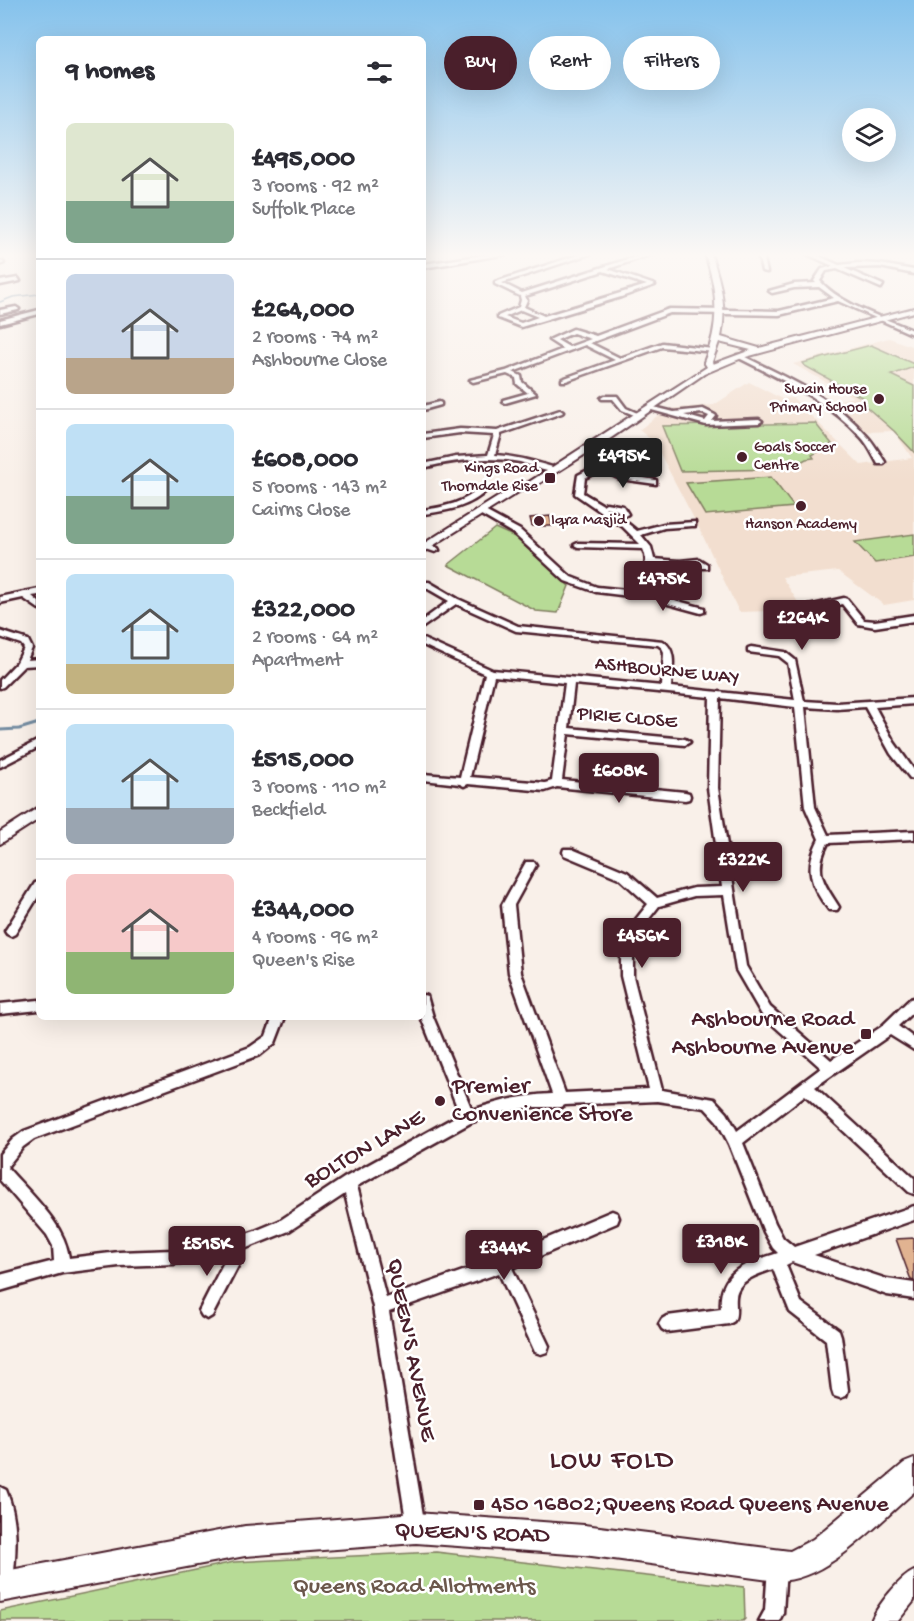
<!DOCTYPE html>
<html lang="en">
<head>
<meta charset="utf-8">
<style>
	:root { --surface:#fff; --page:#f7f7f7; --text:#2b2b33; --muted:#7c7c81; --line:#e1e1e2; --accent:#4a1f2b }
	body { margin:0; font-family:"Gochi Hand",sans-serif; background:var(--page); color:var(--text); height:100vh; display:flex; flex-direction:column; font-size:22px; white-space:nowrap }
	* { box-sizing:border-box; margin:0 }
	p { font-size:20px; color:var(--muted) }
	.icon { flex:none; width:33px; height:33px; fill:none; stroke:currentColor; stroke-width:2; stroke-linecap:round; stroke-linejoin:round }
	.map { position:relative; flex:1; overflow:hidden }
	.drawer { position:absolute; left:36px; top:36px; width:390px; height:984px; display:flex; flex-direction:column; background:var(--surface); border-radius:9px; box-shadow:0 6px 24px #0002 }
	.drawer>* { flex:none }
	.banner { position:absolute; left:444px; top:36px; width:380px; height:54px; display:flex; gap:12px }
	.tools { position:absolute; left:842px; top:108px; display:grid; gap:12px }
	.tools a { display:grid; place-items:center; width:54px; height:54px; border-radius:50%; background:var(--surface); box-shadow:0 6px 24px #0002; font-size:30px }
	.price { position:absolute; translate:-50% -51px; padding:0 14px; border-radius:6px; background:var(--accent); color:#fff; font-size:20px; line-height:39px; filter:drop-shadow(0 2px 3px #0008) }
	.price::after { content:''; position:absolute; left:50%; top:36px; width:18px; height:14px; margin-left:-9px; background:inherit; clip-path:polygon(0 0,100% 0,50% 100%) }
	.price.current { background:#222; color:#fff }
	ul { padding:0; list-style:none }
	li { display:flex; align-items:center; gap:18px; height:150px; padding:0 30px }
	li+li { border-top:2px solid var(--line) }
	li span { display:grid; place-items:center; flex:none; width:168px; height:120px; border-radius:9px; color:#555 }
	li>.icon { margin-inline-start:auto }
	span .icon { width:72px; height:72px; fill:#fffc; stroke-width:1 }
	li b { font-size:26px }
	h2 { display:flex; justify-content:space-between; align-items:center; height:72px; padding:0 30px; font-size:26px }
	.chip { padding:0 21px; border-radius:27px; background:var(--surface); box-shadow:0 6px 24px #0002; font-size:21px; line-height:54px }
	.chip.current { background:var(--accent); color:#fff }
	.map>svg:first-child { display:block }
</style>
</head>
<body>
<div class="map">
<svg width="914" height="1621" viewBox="0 0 914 1621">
	<rect width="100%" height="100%" fill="#f9f0e9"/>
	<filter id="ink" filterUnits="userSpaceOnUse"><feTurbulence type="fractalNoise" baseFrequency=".0167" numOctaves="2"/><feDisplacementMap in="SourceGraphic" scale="12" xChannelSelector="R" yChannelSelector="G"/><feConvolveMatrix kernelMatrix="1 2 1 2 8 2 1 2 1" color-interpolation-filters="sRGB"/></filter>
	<g filter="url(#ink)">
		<path fill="#f2decf" d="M889 338 914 347V600L884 605 838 571 782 577 803 610 739 612 701 532 654 442 639 430 666 409 714 405 749 382 782 399 793 398 861 465 912 458 894 431 867 432 833 402 853 397 793 364Z"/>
		<g fill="#b7db96" stroke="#807d60" stroke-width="1.5">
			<path d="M871 345 914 364V367L891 375 914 386V452L894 431 863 404V398L805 366 803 363Z"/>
			<path d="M815 423 832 444 812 455 814 458 806 459 788 469 680 471 662 426Z"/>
			<path d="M771 477 794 507 705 515 686 483Z"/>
			<path d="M495 528 515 537 569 586 558 613 536 611 448 565Z"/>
			<path d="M914 534V557L875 563 855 542Z"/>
			<path d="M436 1552 744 1587 745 1619 743 1621H0V1611L234 1562Z"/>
		</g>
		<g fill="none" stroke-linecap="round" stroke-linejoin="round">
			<g stroke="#748da2" stroke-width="1.5">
				<path d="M423 258H426"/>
				<path d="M0 302 13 297 39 294"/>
			</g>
			<path stroke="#748da2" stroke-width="3" d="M0 730 19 729 39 723"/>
		</g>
		<g fill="#e1b391" stroke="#4a1f2b" stroke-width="1.5">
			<path d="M550 516 552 526H532L530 518Z"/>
			<path d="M914 1238V1281L911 1280 896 1239Z"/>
		</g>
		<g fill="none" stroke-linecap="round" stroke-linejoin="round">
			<g stroke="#4a1f2b" stroke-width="5">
				<g id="street">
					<path d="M491 254H507L423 268V264Z"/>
					<path d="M581 254H590L502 283 522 293 644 254H653L608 269 655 285 621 297 521 327 498 318V316L519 307 521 300 520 296 495 284V282ZM603 271 647 285 544 316 524 307 527 300 525 296ZM521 310 538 317 521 323 505 317Z"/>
					<path d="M758 254H763L767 272 762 271Z"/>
					<path d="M807 254H814L839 265 858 263 880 264 914 270V274L880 267 844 268 883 285 881 288 837 269 826 271 820 281C841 305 885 318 914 331V335L838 301 779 315 670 313 590 343 620 358 662 343 713 349 715 350V352L662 347 566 381H562V379L615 360 585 345 513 372 521 376 522 382 536 394 505 403 503 402V400L528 393 517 384 516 378 507 374 473 382 470 380 506 371 563 349 549 340 573 329 596 336 669 309 779 311 834 298 819 287 794 288 772 293 769 291 794 284 816 283 814 281 822 269 833 266ZM573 333 591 339 569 347 557 340Z"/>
					<path d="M0 261 3 262 4 263 0 265Z"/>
					<path d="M18 278 20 281 0 285V281Z"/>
					<path d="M16 307 19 309 18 310 0 314V310Z"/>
					<path d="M39 310V314L0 324V320Z"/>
					<path d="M737 355H741C785 377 834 397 866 435 874 443 879 453 885 462L884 464H878C873 455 868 444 861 437 827 400 780 379 737 357Z"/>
					<path d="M604 396H617L626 408 642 415 639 417 622 410 613 399H602L601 398Z"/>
					<path d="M439 402 441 403V405L423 410V406Z"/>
					<path d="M650 406 674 412 703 409 715 415 716 416 712 421 759 419 762 421 759 423 706 425 648 409V407ZM702 413 709 416 705 421 684 415Z"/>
					<path d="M560 410 563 412 562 413 501 434 495 455C516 456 535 462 556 468V472C544 472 531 465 520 462 487 456 455 460 423 468V464L456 457 488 455 494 435 460 433 423 438V434L460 429 497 431Z"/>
					<path d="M625 447 629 449 627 450 606 467 625 475 656 480V484L620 479 601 470 585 478 583 493 603 505 606 503 623 506 628 514 621 518 637 531 664 524 695 522V526H692L664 528 641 535 651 547 654 559 680 561 699 559 707 564V568H701L697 564 680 565 654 564 653 572 645 582 674 600 704 608V612L701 613 668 604 641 586 629 596 596 592 565 581 514 534 476 512 483 510 520 530 571 577 597 587 627 590C640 578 651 568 643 549L578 547 574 545 578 543 640 544 623 527 575 494 578 475 598 465ZM605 507 617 510 620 513 616 515Z"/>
					<path d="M481 487 488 489C471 507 447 511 423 514V510C445 507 464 503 481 487Z"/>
					<path d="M423 543 438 548 439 550 435 552 423 548Z"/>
					<path d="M423 582H429L458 599 518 626 663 641C678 651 672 671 671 687L795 700 788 663 779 656 748 652V648L751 647 785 652 795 660 804 701 837 703 914 698V704L875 707 894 742 914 770V779L910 778 891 754 865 707 837 709 805 707 815 807 828 835 914 831V839L828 843C813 872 824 883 839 907L837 910H829C810 886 804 868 819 839L805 807 795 707 720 698 718 788 746 966 770 1007 831 1060 881 1027 910 999 914 998V1011L898 1026 914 1038V1050L890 1035 815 1087 914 1178V1194L909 1192 805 1095 743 1143 775 1223 783 1238 794 1247 914 1206V1220L814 1255 887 1279 914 1283V1299L887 1295 792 1262 786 1265 801 1302 839 1330 841 1336 848 1390 846 1396 840 1398 834 1396 832 1390 826 1340 790 1312 773 1269C759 1274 737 1280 736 1297 735 1306 738 1313 734 1321L729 1324 667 1332 662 1329 659 1324 662 1319 667 1316 721 1309C718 1270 747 1263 778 1253L773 1248 764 1232 729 1144 717 1121 705 1108 657 1101 565 1105 561 1107H531L503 1112 472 1122 357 1186 386 1298 503 1257 612 1211 617 1213 619 1218 617 1223 512 1268 549 1346 547 1352 541 1354 535 1352 499 1273 389 1312 425 1527 422 1533 416 1536 410 1533 407 1527 373 1307 345 1194 289 1231 239 1251 240 1261 238 1266 212 1316 207 1319 202 1316 199 1311 225 1260V1255L174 1264 119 1266 62 1273 0 1291V1275L54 1261 53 1246 47 1235 0 1180V1154L13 1139 24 1131 250 1047 266 1036 273 1017H285L275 1043 260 1055 34 1139 23 1147 7 1167C29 1193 65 1223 69 1258L119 1252 174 1250 231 1239 255 1231 279 1221 344 1178 460 1114 421 1017H423V995L427 996 433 1017 472 1110C499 1101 524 1095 552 1094L509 973 502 905 526 862H534L536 865 514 905 521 973 565 1093 649 1089 621 976V938L648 904 619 878 564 855 563 852 564 849H572L627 872 657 898 694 888 722 887 708 788 710 697 574 684 569 728 685 739 690 742 685 745 568 734 562 780 685 792 689 793 690 796 689 799 685 800 557 787 545 791 468 784 464 786 460 784 423 780V774L460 777 485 674 423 645V639L492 670 662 686 664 652 662 648 658 645 516 631 456 604 423 627V620L449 601 423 586ZM494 676 565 683 552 781 545 783 470 777ZM724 895 736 970 762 1015 821 1068 737 1131 727 1113 714 1099 662 1090 633 976V939L659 906 694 896Z"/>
					<path d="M39 589V595L32 596 39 602V609L23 598 0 603V597Z"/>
					<path d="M844 598 847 599 864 620 875 621 914 615V621L875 627 858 624 842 604 807 612 803 609 804 607Z"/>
					<path d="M0 631 28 640 32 648 27 660 39 659V665L24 666 3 687 0 688V680L17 662 24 648 21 644 0 637Z"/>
					<path d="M39 740V747L0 767V760Z"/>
					<path d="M39 882V895L15 934 11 936 7 934 5 931 7 928 35 883Z"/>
					<path d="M39 1000V1010L0 1014V1004Z"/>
					<path d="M0 1487 6 1490C19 1521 16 1550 13 1583L10 1589 4 1592 0 1590Z"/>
					<path d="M777 1558 783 1561 786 1567 783 1613 779 1621H759L765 1610 768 1567 771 1561Z"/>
				</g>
			</g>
			<g stroke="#4a1f2b" stroke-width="4">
				<g id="secondary">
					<path d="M705 254H711C721 282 727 309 721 337L759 348 914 308V312L742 358 704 374 611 438 535 486 520 491 423 552V544L514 487 529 482 707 367 704 362C720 325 718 292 705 254ZM719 342 751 350 713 364 712 362Z"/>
					<path d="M39 807V819L0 844V832Z"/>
					<path d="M914 1571V1601L898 1621H871C877 1606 900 1577 914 1571Z"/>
				</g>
			</g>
			<g stroke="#4a1f2b" stroke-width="4">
				<path id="highway" d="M914 1459V1492C878 1523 827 1581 777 1581L584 1555 416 1543 245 1556 0 1602V1572L245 1526 416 1513 584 1525 790 1551 813 1539 904 1463Z"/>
			</g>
			<use href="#street" fill="#fff" fill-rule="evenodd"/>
			<use href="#secondary" fill="#fff" fill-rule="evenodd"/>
			<use href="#highway" fill="#fff" fill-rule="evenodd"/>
		</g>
	</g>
	<linearGradient id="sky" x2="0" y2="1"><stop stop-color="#85c2ec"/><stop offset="0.53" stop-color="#fcf8f5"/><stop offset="1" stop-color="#fcf8f5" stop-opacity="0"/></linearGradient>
	<rect width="914" height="481" fill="url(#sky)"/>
	<g fill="#4a1f2b" stroke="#fff" stroke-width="2">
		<circle cx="879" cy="399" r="6"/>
		<circle cx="742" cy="457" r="6"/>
		<rect x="544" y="472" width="12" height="12" rx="3"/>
		<circle cx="801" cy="506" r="6"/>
		<circle cx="539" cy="521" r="6"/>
		<rect x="860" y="1028" width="12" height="12" rx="3"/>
		<circle cx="440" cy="1101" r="6"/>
		<rect x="473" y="1499" width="12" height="12" rx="3"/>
	</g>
	<g text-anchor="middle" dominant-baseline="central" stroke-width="5" stroke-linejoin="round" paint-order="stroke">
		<g font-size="16" fill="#4a1f2b" stroke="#fff" text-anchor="end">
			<text x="867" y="390">Swain House<tspan x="867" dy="18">Primary School</tspan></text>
			<text x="754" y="448" text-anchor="start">Goals Soccer<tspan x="754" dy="18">Centre</tspan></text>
			<text x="538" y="469">Kings Road<tspan x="538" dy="18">Thorndale Rise</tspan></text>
			<text x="551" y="521" text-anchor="start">Iqra Masjid</text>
			<text x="801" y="525" text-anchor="middle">Hanson Academy</text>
		</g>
		<g font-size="20" fill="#4a1f2b" stroke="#fff">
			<text transform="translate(667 672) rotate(6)">ASHBOURNE WAY</text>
			<text transform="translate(627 719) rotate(5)">PIRIE CLOSE</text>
		</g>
		<g font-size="24" fill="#4a1f2b" stroke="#fff" text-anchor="start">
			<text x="854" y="1020" text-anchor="end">Ashbourne Road<tspan x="854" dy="28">Ashbourne Avenue</tspan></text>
			<text x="452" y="1087">Premier<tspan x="452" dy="28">Convenience Store</tspan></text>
			<text x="491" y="1505">450 16802;Queens Road Queens Avenue</text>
		</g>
		<g font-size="24" fill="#4a1f2b" stroke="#fff">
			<text transform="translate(365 1150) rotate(-30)">BOLTON LANE</text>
			<text transform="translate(410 1350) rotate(79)">QUEEN'S AVENUE</text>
			<text transform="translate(472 1534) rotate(2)">QUEEN'S ROAD</text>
		</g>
		<g font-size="24" fill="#6b574b" stroke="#fff">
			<text x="414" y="1587">Queens Road Allotments</text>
		</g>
		<g font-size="27" letter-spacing="1.5" fill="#4a1f2b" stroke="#fff">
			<text x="612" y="1462">LOW FOLD</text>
		</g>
	</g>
</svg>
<div class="tools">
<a><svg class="icon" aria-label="layers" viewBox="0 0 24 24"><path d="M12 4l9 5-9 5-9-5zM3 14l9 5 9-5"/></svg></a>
</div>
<b class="price current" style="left:623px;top:489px">£495K</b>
<b class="price" style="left:663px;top:612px">£475K</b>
<b class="price" style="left:802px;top:651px">£264K</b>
<b class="price" style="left:619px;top:804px">£608K</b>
<b class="price" style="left:743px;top:893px">£322K</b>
<b class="price" style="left:642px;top:969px">£456K</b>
<b class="price" style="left:721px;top:1275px">£318K</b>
<b class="price" style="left:207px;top:1277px">£515K</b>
<b class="price" style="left:504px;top:1281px">£344K</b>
<div class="banner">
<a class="chip current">Buy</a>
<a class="chip">Rent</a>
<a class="chip">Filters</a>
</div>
<section class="drawer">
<h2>9 homes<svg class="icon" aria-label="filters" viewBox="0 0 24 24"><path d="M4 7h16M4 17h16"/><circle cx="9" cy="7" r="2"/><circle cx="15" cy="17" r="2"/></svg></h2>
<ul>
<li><span style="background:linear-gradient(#dfe7d0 65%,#7fa58c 0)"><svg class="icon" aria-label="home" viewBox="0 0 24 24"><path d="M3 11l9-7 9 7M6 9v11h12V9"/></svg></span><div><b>£495,000</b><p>3 rooms · 92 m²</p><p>Suffolk Place</p></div></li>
<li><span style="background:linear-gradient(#c9d6e8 70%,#b9a48a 0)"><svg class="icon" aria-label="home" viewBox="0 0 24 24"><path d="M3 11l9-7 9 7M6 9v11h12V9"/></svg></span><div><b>£264,000</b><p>2 rooms · 74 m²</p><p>Ashbourne Close</p></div></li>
<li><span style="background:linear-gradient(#bfe0f5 60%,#7fa58c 0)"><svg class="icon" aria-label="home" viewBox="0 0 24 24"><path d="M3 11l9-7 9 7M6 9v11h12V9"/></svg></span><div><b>£608,000</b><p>5 rooms · 143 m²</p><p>Cairns Close</p></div></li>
<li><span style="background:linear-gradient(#bfe0f5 75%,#c2b280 0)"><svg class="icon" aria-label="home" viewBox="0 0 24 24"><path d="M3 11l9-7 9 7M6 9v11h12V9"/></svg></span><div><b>£322,000</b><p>2 rooms · 64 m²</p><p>Apartment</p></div></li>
<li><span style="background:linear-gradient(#bfe0f5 70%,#9aa5b1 0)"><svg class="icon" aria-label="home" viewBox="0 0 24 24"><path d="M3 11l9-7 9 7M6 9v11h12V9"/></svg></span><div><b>£515,000</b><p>3 rooms · 110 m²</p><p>Beckfield</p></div></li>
<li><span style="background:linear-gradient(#f6c9c9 65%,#8fb573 0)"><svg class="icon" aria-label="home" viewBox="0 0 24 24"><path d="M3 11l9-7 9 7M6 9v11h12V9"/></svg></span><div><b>£344,000</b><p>4 rooms · 96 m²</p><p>Queen's Rise</p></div></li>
</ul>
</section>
</div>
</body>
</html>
